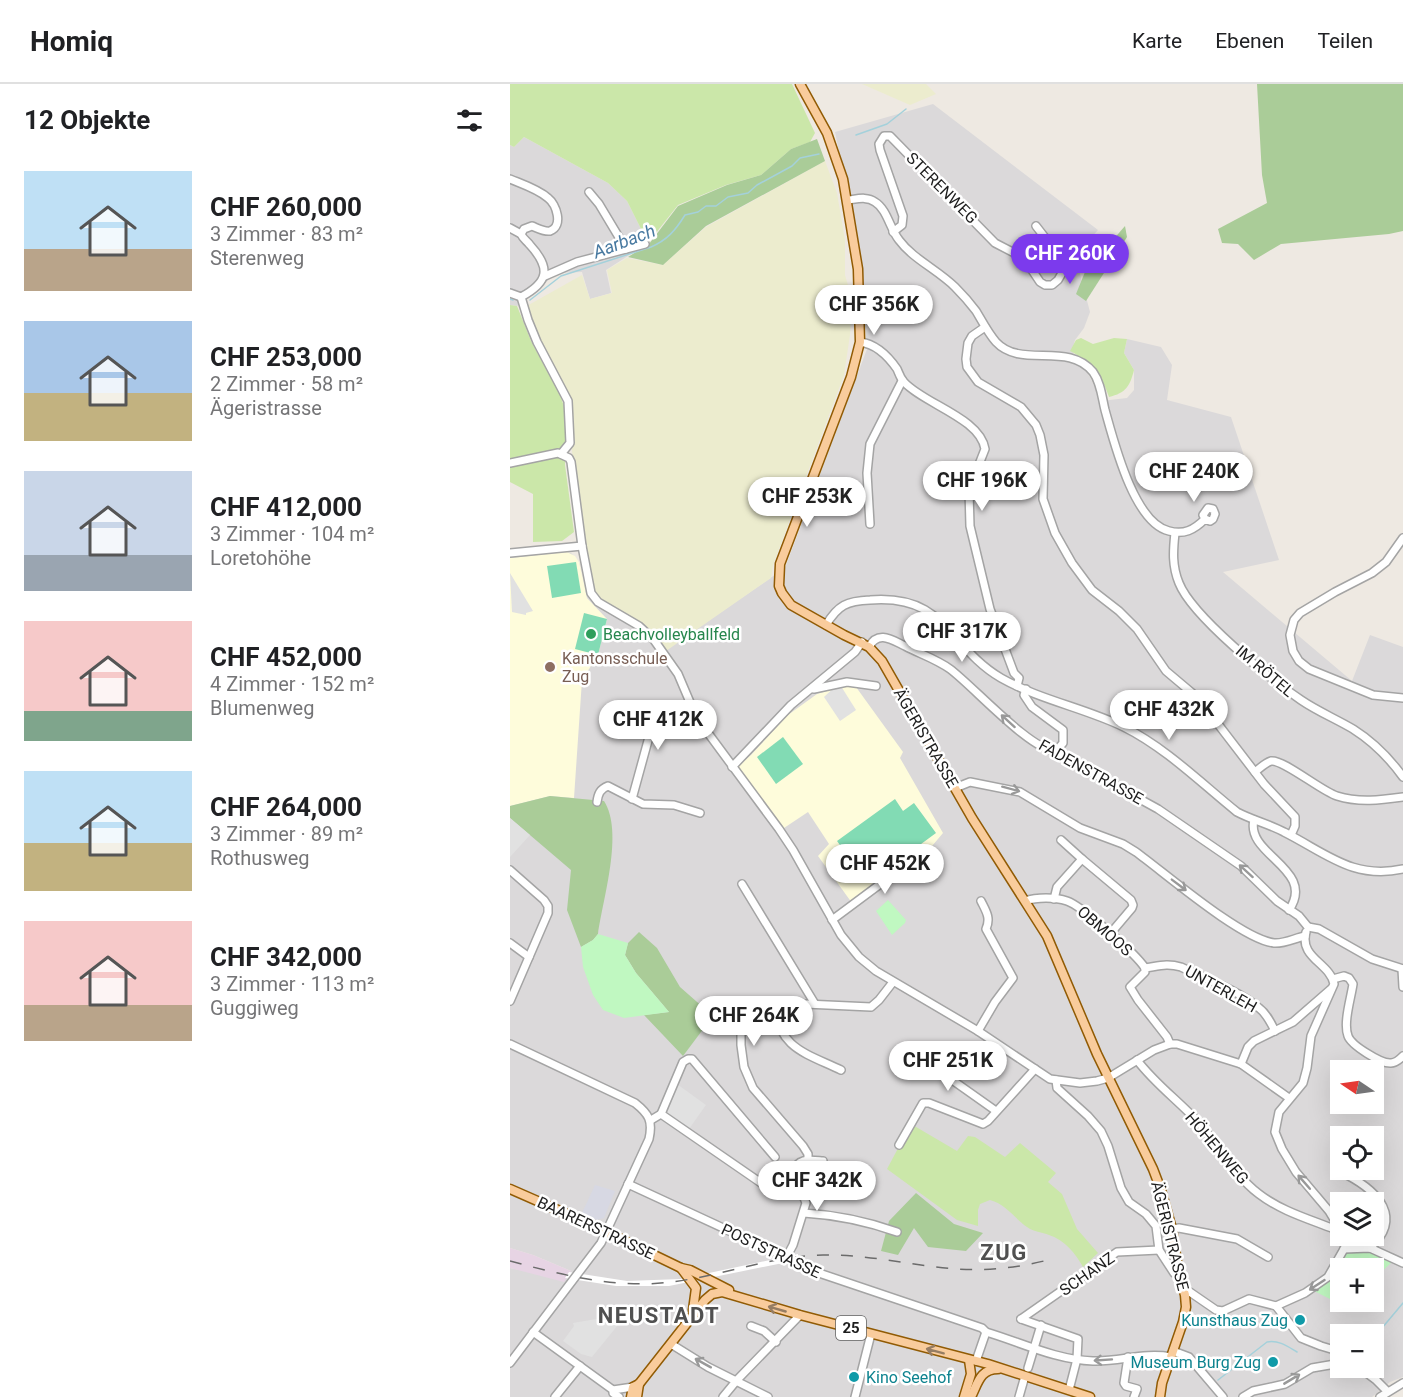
<!DOCTYPE html>
<html lang="de">
<head>
<meta charset="utf-8">
<style>
	:root { --surface:#fff; --page:#f2f2f2; --text:#202124; --muted:#757577; --line:#e0e0e0; --accent:#7c3aed }
	body { margin:0; font-family:Roboto,sans-serif; background:var(--page); color:var(--text); height:100vh; display:flex; flex-direction:column; font-size:22px; white-space:nowrap }
	* { box-sizing:border-box; margin:0 }
	p { font-size:20px; color:var(--muted) }
	.icon { flex:none; width:33px; height:33px; fill:none; stroke:currentColor; stroke-width:2; stroke-linecap:round; stroke-linejoin:round }
	.map { position:relative; flex:1; overflow:hidden }
	.details { display:flex; flex-direction:column; background:var(--surface); width:510px }
	.details>* { flex:none }
	.needle { width:39px; rotate:283deg }
	.fabs { position:absolute; left:820px; top:976px; display:grid; gap:12px }
	.fabs a { display:grid; place-items:center; width:54px; height:54px; border-radius:0px; background:var(--surface); box-shadow:0 6px 24px #0002; font-size:30px }
	.price { position:absolute; translate:-50% -51px; padding:0 14px; border-radius:21px; background:#fff; color:#222; font-size:20px; line-height:39px; filter:drop-shadow(0 2px 3px #0008) }
	.price::after { content:''; position:absolute; left:50%; top:36px; width:18px; height:14px; margin-left:-9px; background:inherit; clip-path:polygon(0 0,100% 0,50% 100%) }
	.price.current { background:var(--accent); color:#fff }
	ul { padding:0; list-style:none }
	li { display:flex; align-items:center; gap:18px; height:150px; padding:0 24px }
	li span { display:grid; place-items:center; flex:none; width:168px; height:120px; border-radius:0px; color:#555 }
	li>.icon { margin-inline-start:auto }
	span .icon { width:72px; height:72px; fill:#fffc; stroke-width:1 }
	li b { font-size:26px }
	h2 { display:flex; justify-content:space-between; align-items:center; height:72px; padding:0 24px; font-size:26px }
	header { display:flex; align-items:center; gap:36px; box-sizing:border-box; height:84px; padding:0 30px; background:var(--surface); border-bottom:2px solid var(--line) }
	header strong { font-size:28px }
	nav { display:flex; gap:33px; margin-inline-start:auto; font-size:21px }
	main { display:flex; flex:1; min-height:0 }
	.map>svg:first-child { display:block }
</style>
</head>
<body>
<header>
<strong>Homiq</strong>
<nav><a>Karte</a><a>Ebenen</a><a>Teilen</a></nav>
</header>
<main>
<section class="details">
<h2>12 Objekte<svg class="icon" aria-label="filters" viewBox="0 0 24 24"><path d="M4 7h16M4 17h16"/><circle cx="9" cy="7" r="2"/><circle cx="15" cy="17" r="2"/></svg></h2>
<ul>
<li><span style="background:linear-gradient(#bfe0f5 65%,#b9a48a 0)"><svg class="icon" aria-label="home" viewBox="0 0 24 24"><path d="M3 11l9-7 9 7M6 9v11h12V9"/></svg></span><div><b>CHF 260,000</b><p>3 Zimmer · 83 m²</p><p>Sterenweg</p></div></li>
<li><span style="background:linear-gradient(#a9c7e8 60%,#c2b280 0)"><svg class="icon" aria-label="home" viewBox="0 0 24 24"><path d="M3 11l9-7 9 7M6 9v11h12V9"/></svg></span><div><b>CHF 253,000</b><p>2 Zimmer · 58 m²</p><p>Ägeristrasse</p></div></li>
<li><span style="background:linear-gradient(#c9d6e8 70%,#9aa5b1 0)"><svg class="icon" aria-label="home" viewBox="0 0 24 24"><path d="M3 11l9-7 9 7M6 9v11h12V9"/></svg></span><div><b>CHF 412,000</b><p>3 Zimmer · 104 m²</p><p>Loretohöhe</p></div></li>
<li><span style="background:linear-gradient(#f6c9c9 75%,#7fa58c 0)"><svg class="icon" aria-label="home" viewBox="0 0 24 24"><path d="M3 11l9-7 9 7M6 9v11h12V9"/></svg></span><div><b>CHF 452,000</b><p>4 Zimmer · 152 m²</p><p>Blumenweg</p></div></li>
<li><span style="background:linear-gradient(#bfe0f5 60%,#c2b280 0)"><svg class="icon" aria-label="home" viewBox="0 0 24 24"><path d="M3 11l9-7 9 7M6 9v11h12V9"/></svg></span><div><b>CHF 264,000</b><p>3 Zimmer · 89 m²</p><p>Rothusweg</p></div></li>
<li><span style="background:linear-gradient(#f6c9c9 70%,#b9a48a 0)"><svg class="icon" aria-label="home" viewBox="0 0 24 24"><path d="M3 11l9-7 9 7M6 9v11h12V9"/></svg></span><div><b>CHF 342,000</b><p>3 Zimmer · 113 m²</p><p>Guggiweg</p></div></li>
</ul>
</section>
<div class="map">
<svg width="893" height="1313" viewBox="0 0 893 1313">
	<rect width="100%" height="100%" fill="#eee9e2"/>
	<g fill="#dbd9da" fill-rule="evenodd">
		<path d="M423 20 588 146 565 171 580 228 574 244 565 256 562 267 580 293 591 317 617 314 624 306V286L614 269 617 255 651 263 662 281 657 316 721 333 769 476 713 488 842 597 860 551 893 563V1293L880 1298 862 1313H0V1184L10 1186 61 1187 23 1171 0 1164V473L61 469 69 478 74 506 136 554 150 570 275 484 357 265 349 163 325 48ZM831 987H864V1020H831ZM831 1053H864V1086H831ZM831 1119H864V1152H831ZM831 1185H864V1218H831ZM831 1251H864V1284H831Z"/>
		<path d="M14 53 98 99 117 117 138 159 96 186 101 209 80 215 72 188 47 189 7 222 0 221V61L4 63Z"/>
	</g>
	<path fill="#e7d4e4" d="M0 1164 23 1171 61 1187 54 1198 0 1184Z"/>
	<g fill="#fefcdb">
		<path d="M57 468 65 472 69 478 77 514 97 535 88 571 72 596 64 714 40 712 0 722V474Z"/>
		<path d="M334 602 346 603 393 668 390 674 433 749 417 768 342 819 308 772 319 760 298 728 271 746 226 684 241 671 278 631 307 610Z"/>
	</g>
	<g fill="#ececce">
		<path d="M352 0H416L426 10 400 21Z"/>
		<path d="M315 77 327 109 335 156V191L342 215 340 251 334 291 263 481 261 494 156 567 144 551 131 540 91 516 82 505 74 467 62 367V327L60 316 30 258 15 223 72 191 80 215 102 209 97 186 117 174 153 181 196 143Z"/>
	</g>
	<g fill="#cbe7a9">
		<path d="M0 0H282L305 49 300 58 281 65 251 91 216 101 168 121 138 159 117 117 98 99 14 53 4 63 0 61Z"/>
		<path d="M0 221 7 222 21 257 50 311 55 325V381L64 448 52 457 23 458V410L0 398Z"/>
		<path d="M571 254 583 260 604 254 617 255 614 269 624 286C620 302 616 309 599 313 592 291 581 278 560 267L566 256Z"/>
		<path d="M401 1040 447 1067 458 1052 465 1053 495 1073 510 1059 546 1089 538 1098 552 1110 567 1145 588 1169 573 1183C565 1169 555 1156 539 1151 532 1148 524 1148 517 1143 504 1134 496 1120 480 1116L470 1120 468 1126V1142L447 1136 377 1085Z"/>
	</g>
	<g fill="#aacc98">
		<path d="M747 0H893V147L879 150 771 160 744 176 728 160 712 159 708 145 757 119 752 91Z"/>
		<path d="M307 55 315 77 196 142 153 181 118 173 139 160 168 122 217 101 251 91 281 65Z"/>
		<path d="M615 142 617 153 576 217 566 210 575 188Z"/>
		<path d="M40 712 94 717C114 748 93 814 88 850L83 856 71 863 57 826 61 786 0 734V722Z"/>
		<path d="M129 848 147 864 170 903 203 932 173 972 134 931 159 928 126 889 115 871 118 859Z"/>
		<path d="M406 1109 444 1140 473 1149 456 1167 418 1163 404 1144 388 1171 371 1167 379 1137Z"/>
	</g>
	<g fill="#c0f8c1">
		<path d="M378 816 396 836 395 839 382 851 366 827Z"/>
		<path d="M88 850 118 859 115 871 126 889 159 928 114 934 93 926 83 911 73 883 71 863 83 856Z"/>
		<path d="M857 1167 882 1178 864 1195V1185H831V1217L820 1215 804 1207 824 1191 835 1171 839 1168Z"/>
	</g>
	<g fill="#82dbb4">
		<path d="M66 478 71 509 42 514 37 482Z"/>
		<path d="M74 529 97 535 88 571 65 565Z"/>
		<path d="M273 653 293 680 266 700 247 673Z"/>
		<path d="M385 715 393 727 404 719 426 749 358 799 327 757Z"/>
	</g>
	<g fill="#e1e1e1">
		<path d="M0 489 23 527 16 529V531L2 528Z"/>
		<path d="M329 599 346 626 330 637 314 613Z"/>
		<path d="M0 734 20 751 0 773Z"/>
		<path d="M167 1000 196 1021 179 1045 153 1028Z"/>
		<path d="M98 1233 99 1237 108 1241 82 1273 71 1270 53 1257 64 1242 63 1239Z"/>
	</g>
	<path fill="#d7d8e3" d="M85 1101 105 1107 94 1134 87 1136 72 1129Z"/>
	<path fill="#fff" d="M288 1170V1176L159 1202H106L55 1194 59 1188 117 1197 171 1195Z"/>
	<g fill="none" stroke-linecap="round" stroke-linejoin="round">
		<g stroke="#a4d1db" stroke-width="1.5">
			<path d="M346 51 377 40 396 25"/>
			<path d="M0 215 3 216"/>
			<path d="M20 216 51 192 141 163C157 156 165 147 175 131L188 128 196 122H206L218 113 238 109 247 101 282 82 290 74 309 70"/>
			<path d="M872 1244 893 1219"/>
			<path d="M708 1296 757 1258C769 1256 777 1262 787 1268"/>
		</g>
		<g stroke="#a4a4a4" stroke-width="10">
			<g id="minor">
				<path d="M0 95C12 100 28 105 38 114 46 120 54 142 40 147 34 148 27 144 22 142L14 145 11 150"/>
				<path d="M79 108 89 120 116 165"/>
				<path d="M338 116C347 115 357 112 365 118 377 125 380 145 389 156 403 175 428 186 445 203 452 210 460 219 466 227 472 237 478 249 486 258 511 285 558 257 583 288 591 299 592 314 595 326 604 358 624 439 659 447 674 451 684 446 695 435L700 437 703 435 705 430 703 425 698 424 693 431 695 435"/>
				<path d="M0 144 11 150C13 155 16 156 20 161 41 184 39 198 11 213"/>
				<path d="M383 148 392 141 393 132 370 66 369 60 374 52H380L485 159 514 174 530 198 535 201H542L548 196 552 189V179L547 169 526 142"/>
				<path d="M35 192 67 178 135 160"/>
				<path d="M0 209 11 213"/>
				<path d="M11 213 18 236 27 258 58 317 60 359 51 370"/>
				<path d="M475 243 462 252 458 259 456 275 457 283 468 298 511 323 526 341 530 351 534 371 533 415 545 449 562 479 582 506 609 527 627 545 656 587 688 614 754 700 785 733V742L781 751"/>
				<path d="M350 258C366 260 378 272 387 285 389 289 390 294 394 298 414 320 470 334 475 365L459 406 460 442 480 525 504 589 509 594 507 602"/>
				<path d="M0 379 48 369 59 374 61 378 72 462 81 509 88 518 129 542 144 556 168 590 182 623 198 649 269 745 283 766 331 851 349 873 366 887 468 947 540 995 570 999 587 997 598 994 644 966 660 960H667L731 980 779 1014"/>
				<path d="M360 440 357 389 360 360 392 297"/>
				<path d="M665 449C663 467 662 482 669 499 682 532 760 595 791 616 807 627 826 635 843 645 862 657 880 675 893 693"/>
				<path d="M893 454 876 478 862 489 825 508 790 529 784 536 780 551 783 567 789 577 799 585 863 611 893 614"/>
				<path d="M0 469 72 462"/>
				<path d="M316 541C328 521 337 517 360 516 437 510 438 563 491 594 530 616 575 624 614 643 656 664 691 699 727 728 742 736 759 740 774 748 816 769 843 796 893 785"/>
				<path d="M359 563C368 546 382 556 395 562 410 570 426 575 440 585 463 602 521 667 546 667L548 670 648 725 731 782 767 817 789 832 798 843"/>
				<path d="M304 605 337 598 366 602"/>
				<path d="M516 605 514 611 522 623 553 646V659L546 667"/>
				<path d="M222 683 281 621 345 568 352 558"/>
				<path d="M745 688C750 684 755 679 761 677 773 675 811 707 827 712 849 719 871 716 893 713"/>
				<path d="M445 704 460 698 510 708 570 744 613 760 626 768C655 789 731 855 764 859 774 860 785 854 795 852"/>
				<path d="M122 715 139 653 145 644 182 623"/>
				<path d="M87 718C88 710 90 705 98 702L133 720 164 721 190 729"/>
				<path d="M744 736C735 771 807 785 779 826"/>
				<path d="M572 775 621 816 623 821 622 824 600 850"/>
				<path d="M0 786 34 816 38 822V829L0 917"/>
				<path d="M232 800 305 920"/>
				<path d="M544 815 547 803 572 775 551 756"/>
				<path d="M515 817C527 813 545 813 557 817 572 822 626 870 635 884"/>
				<path d="M322 836 369 801 405 779 412 770"/>
				<path d="M798 843 809 845 862 875 893 885"/>
				<path d="M796 848C789 874 820 879 824 900L801 952 797 984 793 999 769 1028 765 1048 772 1065 786 1088 819 1127 825 1137 824 1145"/>
				<path d="M0 859 19 873"/>
				<path d="M892 885 893 903"/>
				<path d="M823 895 834 892 839 894 843 900C841 914 833 939 838 952 841 961 871 980 881 979 886 979 890 975 893 972"/>
				<path d="M266 920C266 964 298 970 331 986"/>
				<path d="M468 947 485 918 503 894 476 845C481 834 476 827 471 817"/>
				<path d="M0 960 125 1019C139 1030 143 1037 139 1055L91 1159 0 1279"/>
				<path d="M660 960 657 953 628 916 620 903 635 888V884C649 882 657 879 671 883 695 894 729 907 749 924 757 930 761 939 765 947"/>
				<path d="M404 969 486 1027"/>
				<path d="M627 976C645 1000 669 1017 689 1039 709 1062 724 1091 749 1110 771 1127 799 1135 824 1145L831 1151"/>
				<path d="M731 980 738 963 744 957 783 938 821 905"/>
				<path d="M546 996 547 1004 578 1032 591 1047 598 1062 611 1104 619 1118 636 1130 646 1142 649 1166 664 1189 669 1191"/>
				<path d="M151 1030 173 978 178 975H182L265 1073"/>
				<path d="M141 1036 151 1030 254 1101"/>
				<path d="M389 1061 413 1019H419L473 1040 478 1037 525 985"/>
				<path d="M298 1075V1070L293 1062 243 1004 234 983 231 961V944L232 937 235 933 266 920 274 919 361 923 369 916 383 898"/>
				<path d="M837 1091C869 1108 893 1134 860 1164"/>
				<path d="M118 1100 267 1169 297 1185 472 1244 476 1248C510 1258 546 1276 583 1277 610 1278 633 1268 661 1273"/>
				<path d="M294 1129C327 1131 356 1137 387 1148"/>
				<path d="M662 1145 669 1144 727 1155 758 1173"/>
				<path d="M844 1152 855 1157 856 1163"/>
				<path d="M834 1165 860 1164 893 1179"/>
				<path d="M276 1174 283 1161 296 1119 284 1088C287 1073 301 1076 313 1077"/>
				<path d="M674 1204 706 1226 713 1227 739 1215 766 1222 791 1254 811 1262 831 1268"/>
				<path d="M766 1222 795 1209 818 1193 834 1165"/>
				<path d="M511 1235 607 1168 649 1166"/>
				<path d="M511 1235 568 1255 567 1275 559 1306"/>
				<path d="M241 1242 254 1247 266 1258"/>
				<path d="M23 1248 103 1306V1309L109 1313"/>
				<path d="M161 1260 198 1283 258 1313"/>
				<path d="M663 1267 679 1273 713 1313"/>
				<path d="M618 1273 614 1299 616 1302 627 1305 624 1313"/>
				<path d="M466 1277 476 1248"/>
				<path d="M518 1284 531 1241"/>
				<path d="M850 1284 866 1296 877 1307"/>
				<path d="M103 1306 123 1303"/>
				<path d="M45 1313 70 1282"/>
				<path d="M213 1313 227 1296 290 1231"/>
				<path d="M345 1313 361 1250"/>
				<path d="M509 1313 515 1292"/>
				<path d="M733 1313 743 1307 775 1300 802 1284 831 1279"/>
				<path d="M870 1313 893 1299"/>
			</g>
		</g>
		<g stroke="#915b04" stroke-width="11">
			<g id="major">
				<path d="M290 0 317 49 333 95 348 185 350 258 341 293 270 480 269 502 272 509 281 521 334 551 359 563 372 577 462 734 537 852 587 970 643 1085 651 1106 662 1145 669 1191 675 1211 676 1223 673 1238 652 1299 650 1313"/>
				<path d="M0 1105 82 1141 171 1184 180 1186 219 1206"/>
				<path d="M171 1184 186 1204 183 1226"/>
				<path d="M121 1313 123 1303 129 1300 195 1216 202 1210 212 1208 290 1231 478 1280 580 1313"/>
				<path d="M127 1313 129 1300"/>
				<path d="M454 1313 461 1290 459 1276"/>
				<path d="M461 1313C468 1299 470 1285 488 1285"/>
			</g>
		</g>
		<use href="#minor" stroke="#fff" stroke-width="7"/>
		<use href="#major" stroke="#f9cc9c" stroke-width="8"/>
		<path stroke="#6b6b6b" stroke-width="1.5" stroke-dasharray="12 12" stroke-linecap="butt" d="M0 1177C52 1191 107 1205 161 1198 212 1192 261 1172 313 1171 358 1170 403 1182 448 1185 477 1187 505 1184 534 1177"/>
	</g>
	<defs><path id="oneway-shaft" d="M-6 0H5M1.5-3L5.5 0L1.5 3" fill="none" stroke-width="1.6" stroke-linecap="round" stroke-linejoin="round" transform="scale(1.5)"/></defs>
	<g stroke="#999">
		<use href="#oneway-shaft" transform="translate(498 637) rotate(-138)"/>
		<use href="#oneway-shaft" transform="translate(501 705) rotate(15)"/>
		<use href="#oneway-shaft" transform="translate(736 787) rotate(-138)"/>
		<use href="#oneway-shaft" transform="translate(669 801) rotate(37)"/>
		<use href="#oneway-shaft" transform="translate(794 1098) rotate(-131)"/>
		<use href="#oneway-shaft" transform="translate(807 1201) rotate(147)"/>
		<use href="#oneway-shaft" transform="translate(593 1276) rotate(176)"/>
		<use href="#oneway-shaft" transform="translate(193 1279) rotate(-151)"/>
		<use href="#oneway-shaft" transform="translate(782 1295) rotate(-31)"/>
	</g>
	<g stroke="#967d63">
		<use href="#oneway-shaft" transform="translate(267 1225) rotate(-164)"/>
		<use href="#oneway-shaft" transform="translate(425 1267) rotate(-165)"/>
	</g>
	<circle fill="#2e9e5b" stroke="#fff" stroke-width="2" cx="81" cy="550" r="6"/>
	<circle fill="#8d6e63" stroke="#fff" stroke-width="2" cx="40" cy="583" r="6"/>
	<g fill="#0f9aa8" stroke="#fff" stroke-width="2">
		<circle cx="790" cy="1236" r="6"/>
		<circle cx="763" cy="1278" r="6"/>
		<circle cx="344" cy="1293" r="6"/>
	</g>
	<g text-anchor="middle" dominant-baseline="central" stroke-width="5" stroke-linejoin="round" paint-order="stroke">
		<rect fill="#fff" stroke="#616161" stroke-width="1.5" x="326" y="1232" width="30" height="24" rx="4.5"/>
		<g font-size="15" font-weight="bold" fill="#1d1d1d">
			<text x="341" y="1244">25</text>
		</g>
		<g font-size="16" fill="#1d1d1d" stroke="#fff">
			<text transform="translate(432 104) rotate(45)">STERENWEG</text>
			<text transform="translate(755 587) rotate(40)">IM RÖTEL</text>
			<text transform="translate(416 654) rotate(60)">ÄGERISTRASSE</text>
			<text transform="translate(581 688) rotate(29)">FADENSTRASSE</text>
			<text transform="translate(595 847) rotate(41)">OBMOOS</text>
			<text transform="translate(711 905) rotate(29)">UNTERLEH</text>
			<text transform="translate(707 1064) rotate(50)">HÖHENWEG</text>
			<text transform="translate(86 1144) rotate(25)">BAARERSTRASSE</text>
			<text transform="translate(660 1152) rotate(76)">ÄGERISTRASSE</text>
			<text transform="translate(261 1167) rotate(25)">POSTSTRASSE</text>
			<text transform="translate(577 1190) rotate(-35)">SCHANZ</text>
		</g>
		<g font-size="16" fill="#27864d" stroke="#fff" text-anchor="start">
			<text x="93" y="550">Beachvolleyballfeld</text>
		</g>
		<g font-size="16" fill="#785e54" stroke="#fff" text-anchor="start">
			<text x="52" y="574">Kantonsschule<tspan x="52" dy="18">Zug</tspan></text>
		</g>
		<g font-size="16" fill="#0d838f" stroke="#fff" text-anchor="end">
			<text x="778" y="1236">Kunsthaus Zug</text>
			<text x="751" y="1278">Museum Burg Zug</text>
			<text x="356" y="1293" text-anchor="start">Kino Seehof</text>
		</g>
		<g font-size="18" font-style="italic" fill="#497aa1" stroke="#fff">
			<text transform="translate(114 157) rotate(-21)">Aarbach</text>
		</g>
		<g font-size="22" font-weight="bold" letter-spacing="1.5" fill="#505050" stroke="#fff">
			<text x="494" y="1168">ZUG</text>
			<text x="149" y="1231">NEUSTADT</text>
		</g>
	</g>
</svg>
<div class="fabs">
<a><svg class="needle" viewBox="-14 -14 28 28"><path d="M0-13l5 13h-10z" fill="#e53935"/><path d="M0 13l5-13h-10z" fill="#757577"/></svg></a>
<a><svg class="icon" aria-label="locate" viewBox="0 0 24 24"><circle cx="12" cy="12" r="6"/><path d="M12 2v4M12 18v4M2 12h4M18 12h4"/></svg></a>
<a><svg class="icon" aria-label="layers" viewBox="0 0 24 24"><path d="M12 4l9 5-9 5-9-5zM3 14l9 5 9-5"/></svg></a>
<a>+</a>
<a>−</a>
</div>
<b class="price current" style="left:560px;top:201px">CHF 260K</b>
<b class="price" style="left:364px;top:252px">CHF 356K</b>
<b class="price" style="left:684px;top:419px">CHF 240K</b>
<b class="price" style="left:472px;top:428px">CHF 196K</b>
<b class="price" style="left:297px;top:444px">CHF 253K</b>
<b class="price" style="left:452px;top:579px">CHF 317K</b>
<b class="price" style="left:659px;top:657px">CHF 432K</b>
<b class="price" style="left:148px;top:667px">CHF 412K</b>
<b class="price" style="left:375px;top:811px">CHF 452K</b>
<b class="price" style="left:244px;top:963px">CHF 264K</b>
<b class="price" style="left:438px;top:1008px">CHF 251K</b>
<b class="price" style="left:307px;top:1128px">CHF 342K</b>
</div>
</main>
</body>
</html>
